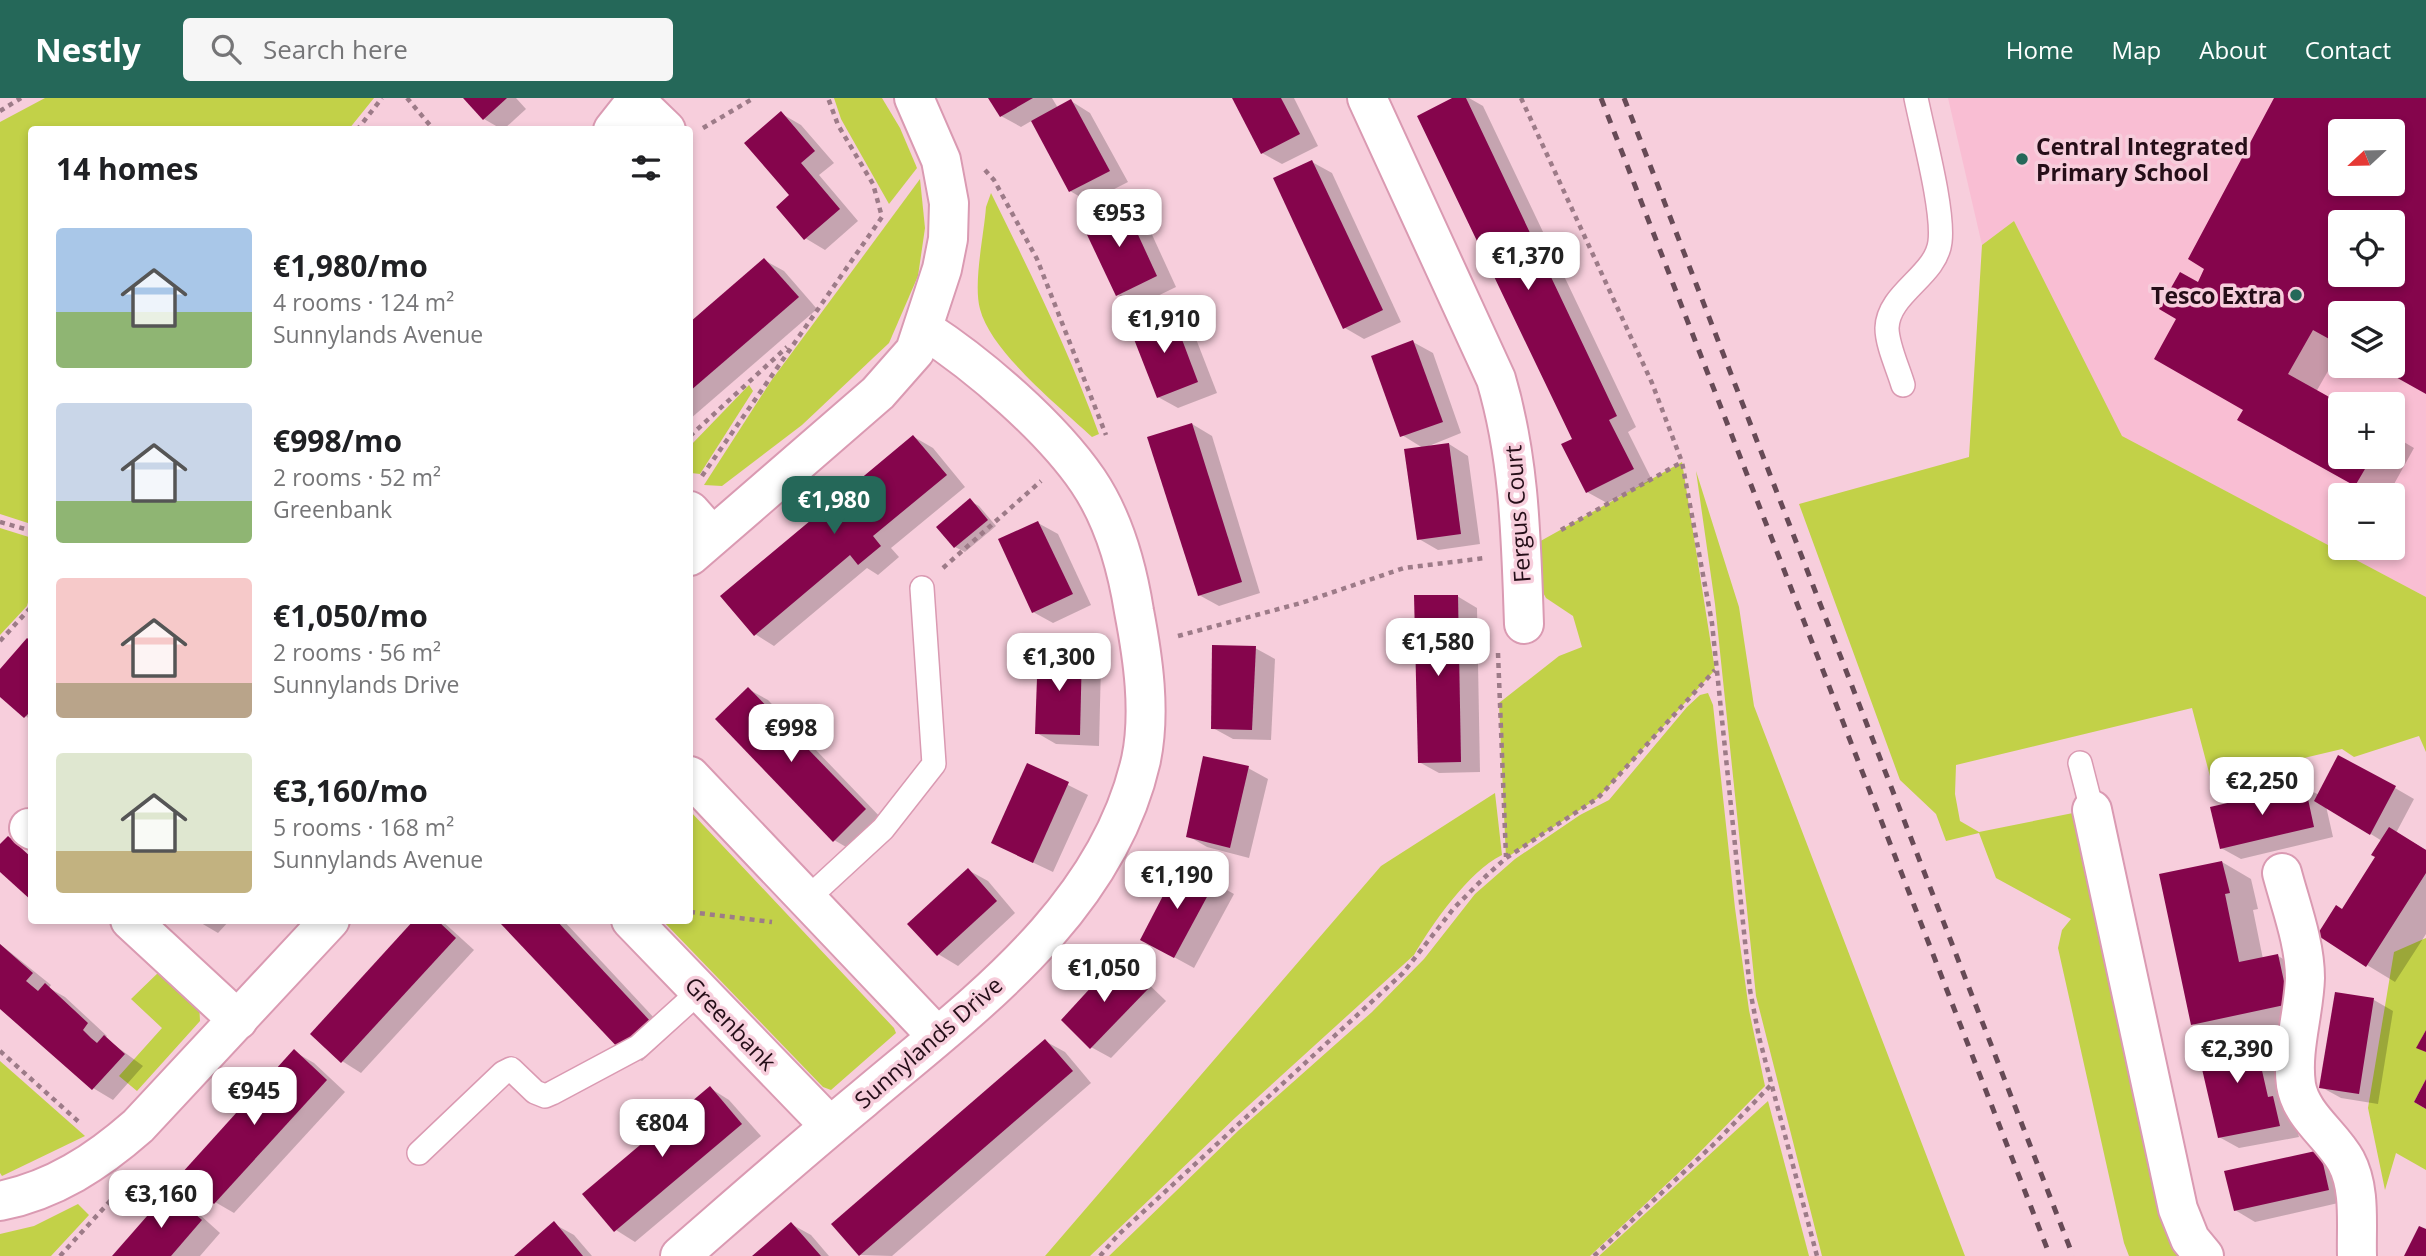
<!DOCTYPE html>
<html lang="en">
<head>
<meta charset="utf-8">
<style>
	:root { --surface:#fff; --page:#f6f6f6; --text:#202124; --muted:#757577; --accent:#256859 }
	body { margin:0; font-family:"Open Sans",sans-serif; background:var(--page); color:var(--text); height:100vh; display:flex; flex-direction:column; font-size:26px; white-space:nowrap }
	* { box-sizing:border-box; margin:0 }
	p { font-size:23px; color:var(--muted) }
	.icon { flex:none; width:38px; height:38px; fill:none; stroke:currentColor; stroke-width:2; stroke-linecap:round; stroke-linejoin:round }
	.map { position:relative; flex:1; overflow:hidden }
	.drawer { position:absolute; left:28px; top:28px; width:665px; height:798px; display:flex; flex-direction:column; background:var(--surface); border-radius:7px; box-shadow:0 4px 10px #0003 }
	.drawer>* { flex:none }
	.needle { width:46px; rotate:248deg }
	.fabs { position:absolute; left:2328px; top:21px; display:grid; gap:14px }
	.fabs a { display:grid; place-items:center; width:77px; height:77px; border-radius:7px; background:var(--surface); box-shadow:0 4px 10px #0003; font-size:35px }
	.price { position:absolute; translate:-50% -60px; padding:0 16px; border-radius:14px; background:#fff; color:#222; font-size:23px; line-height:46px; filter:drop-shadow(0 2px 4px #0008) }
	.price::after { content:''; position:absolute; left:50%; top:42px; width:21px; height:16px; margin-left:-10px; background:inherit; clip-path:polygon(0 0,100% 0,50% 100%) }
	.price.active { background:var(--accent); color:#fff }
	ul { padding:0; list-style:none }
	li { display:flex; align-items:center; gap:21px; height:175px; padding:0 28px }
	li span { display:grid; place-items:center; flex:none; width:196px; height:140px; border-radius:7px; color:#555 }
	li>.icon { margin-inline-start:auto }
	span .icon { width:84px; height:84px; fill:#fffc; stroke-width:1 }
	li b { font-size:30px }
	h2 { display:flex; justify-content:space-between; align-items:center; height:84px; padding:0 28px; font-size:30px }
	header { display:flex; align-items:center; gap:42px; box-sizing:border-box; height:98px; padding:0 35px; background:var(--accent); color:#fff }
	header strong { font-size:33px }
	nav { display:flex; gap:38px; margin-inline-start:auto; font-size:24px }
	.search { width:490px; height:63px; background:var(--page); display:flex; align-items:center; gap:18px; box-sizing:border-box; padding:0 24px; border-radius:7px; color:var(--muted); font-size:26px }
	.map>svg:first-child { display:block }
</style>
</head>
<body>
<header>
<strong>Nestly</strong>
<div class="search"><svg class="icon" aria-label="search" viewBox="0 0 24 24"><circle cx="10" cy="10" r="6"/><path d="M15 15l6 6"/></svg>Search here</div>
<nav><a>Home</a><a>Map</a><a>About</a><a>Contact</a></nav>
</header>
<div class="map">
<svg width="2426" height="1158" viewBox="0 0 2426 1158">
	<rect width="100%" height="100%" fill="#f7cedc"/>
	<path fill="#f9bed3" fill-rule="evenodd" d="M1948 0H2426V499L2121 338 2014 123 1982 147ZM2340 33H2392V86H2340ZM2340 124H2392V177H2340ZM2340 215H2392V268H2340ZM2340 306H2392V359H2340ZM2340 397H2392V450H2340Z"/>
	<g fill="#c2d148">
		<path d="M45 0H374L349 31 32 32 31 426 0 416V24Z"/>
		<path d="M834 0H882L900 30 917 70 889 106 841 21Z"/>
		<path d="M920 81 925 130 918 178 889 245 802 327 722 388 704 387 771 283Z"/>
		<path d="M991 95C1030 174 1069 253 1099 336L1092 339C1059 308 991 254 980 211 973 185 984 137 986 109Z"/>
		<path d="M2014 123 2122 338 2426 499V654L2419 638 2354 659 2342 651 2211 682 2192 610 1956 667 1955 696 1960 723 1979 734 2073 715 2162 1102 2179 1158H2129L2124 1145 2058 850 2062 832 2071 821 1996 780 1979 735 1946 743 1936 716 1900 682 1799 406 1969 359 1982 147Z"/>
		<path d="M749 287 753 293 700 376 691 375 690 348Z"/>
		<path d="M1682 364 1715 572 1598 700 1506 760 1499 605 1559 558 1582 549 1573 518 1546 500 1521 454Z"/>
		<path d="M1696 373 1739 509 1754 608 1965 1158H1822L1756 898 1715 506Z"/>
		<path d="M0 430 32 440 31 493 27 508 0 537Z"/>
		<path d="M1708 595 1713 607 1735 810 1749 912 1765 988 1690 1064 1590 1158H1109L1239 1032 1372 914 1424 861 1475 796 1515 761 1580 717 1609 702 1687 609 1700 597Z"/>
		<path d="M1495 695 1502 757C1468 774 1433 825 1414 857L1236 1019 1090 1158H1045L1381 768Z"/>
		<path d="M690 713 894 930 896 935 831 992 823 989 663 823 690 822Z"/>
		<path d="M2426 840V932L2417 949 2426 954V981L2414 1004 2426 1011V1072L2396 1055 2385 1092 2368 1010 2394 854Z"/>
		<path d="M162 871 199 903 200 923 137 993 119 978 162 930 131 901Z"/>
		<path d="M0 963 85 1038 2 1078 0 1075Z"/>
		<path d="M1768 1003 1809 1158H1599Z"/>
		<path d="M78 1106 89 1117 51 1158H0V1136L34 1128Z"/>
	</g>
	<g fill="#0003" fill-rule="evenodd">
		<path d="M465 0H516L526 11 503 32 484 21Z"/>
		<path d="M990 0H1052L1058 10 1071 3 1090 15 1128 84 1089 104 1070 93 1033 22 1021 29 1001 18Z"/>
		<path d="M1234 0H1294L1318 48 1282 66 1262 55Z"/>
		<path d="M1456 0H1469L1483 8 1636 329 1628 334 1652 382 1607 405 1587 394 1574 342Z"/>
		<path d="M2276 0H2426V295L2379 268H2392V215H2340V252L2316 294 2340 359H2392V337L2414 350 2388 397H2374L2239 321 2245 311 2198 186ZM2340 33H2392V86H2340ZM2340 124H2392V177H2340Z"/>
		<path d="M782 16 801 27 834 65 819 77 858 123 825 152 805 140 792 97Z"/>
		<path d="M1312 64 1332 75 1401 224 1364 241 1345 230Z"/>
		<path d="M1123 106 1143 117 1176 189 1137 208 1117 196Z"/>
		<path d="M764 162 784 173 817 211 690 321V226Z"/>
		<path d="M1172 217 1191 228 1217 295 1178 310 1158 299Z"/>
		<path d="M1413 244 1433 255 1461 335 1424 350 1449 346 1468 358 1480 446 1438 452 1419 441 1423 350 1402 337Z"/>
		<path d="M1192 326 1212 338 1260 495 1219 508 1199 497Z"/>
		<path d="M914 339 933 350 965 389 891 450 899 459 878 477 867 470 774 548 755 536Z"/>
		<path d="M970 403 979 408 996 428 965 454 955 449Z"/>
		<path d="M1038 425 1058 436 1091 507 1053 525 1033 514Z"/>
		<path d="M1457 498 1477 510 1480 674 1439 675 1419 664Z"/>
		<path d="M32 545V623L0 597V573Z"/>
		<path d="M1255 550 1275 561 1271 642 1233 641 1213 630Z"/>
		<path d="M1081 554 1101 566 1099 648 1056 646 1037 635Z"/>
		<path d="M748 591 768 602 884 723 853 753 834 742Z"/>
		<path d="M1028 667 1088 697 1053 774 1013 755Z"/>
		<path d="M1248 670 1268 681 1249 760 1207 749 1188 738Z"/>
		<path d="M2304 689 2319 697 2395 690 2414 701 2396 735 2426 752V836L2395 884 2367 867 2342 813 2377 758 2382 743 2326 708 2333 739 2241 761 2221 750Z"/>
		<path d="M2222 764 2251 781 2258 811 2253 812 2263 861 2278 858 2306 874 2317 922 2254 936 2272 946 2286 1008 2292 1012 2299 1039 2239 1050 2219 1039 2220 942 2193 926Z"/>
		<path d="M1181 767 1234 796 1194 870 1161 852Z"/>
		<path d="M968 772 988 783 1015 815 958 868 938 856Z"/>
		<path d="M196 822H230L218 835Z"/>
		<path d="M416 822H441L474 852 361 975 342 963Z"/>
		<path d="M507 822H563L670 937 642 963 623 952Z"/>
		<path d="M0 846 51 887 49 890 65 899 107 938 105 940 143 968 113 1002 93 990 0 909Z"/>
		<path d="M1117 864 1137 875 1166 903 1111 960 1091 949Z"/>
		<path d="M2336 896 2374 902 2393 913 2378 1006 2341 1000 2321 989Z"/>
		<path d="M1045 943 1065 954 1091 985 892 1158 860 1157 833 1126Z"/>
		<path d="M295 954 314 965 345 994 234 1115 215 1104Z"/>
		<path d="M710 990 729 1002 761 1038 635 1144 616 1132Z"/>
		<path d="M2319 1054 2347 1103 2255 1124 2235 1112Z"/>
		<path d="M169 1096 189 1107 220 1135 200 1158H114Z"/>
		<path d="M554 1126 574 1137 592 1158H516Z"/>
		<path d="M791 1126 811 1137 829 1158H755Z"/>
	</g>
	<g fill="#85054c" fill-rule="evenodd">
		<path d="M463 0H507L483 22Z"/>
		<path d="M988 0H1033L1000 19Z"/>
		<path d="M1232 0H1281L1300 36 1261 56Z"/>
		<path d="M1452 0H1466L1617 318 1609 322 1634 371 1586 395 1561 346 1572 341 1417 18Z"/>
		<path d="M2274 0H2426V296L2376 268H2392V215H2340V247L2313 232 2288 276 2340 305V359H2372L2355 388 2237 322 2243 312 2154 261 2176 221 2159 211 2180 174 2198 184 2204 171 2188 161ZM2340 33H2392V86H2340ZM2340 124H2392V177H2340Z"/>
		<path d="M1071 1 1110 73 1069 94 1031 23Z"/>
		<path d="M781 13 815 53 801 65 840 111 804 142 776 109 789 97 744 45Z"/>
		<path d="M1312 62 1383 212 1343 231 1273 80Z"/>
		<path d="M1123 104 1157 178 1116 198 1081 124Z"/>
		<path d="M764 160 799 199 690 293V224Z"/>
		<path d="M1172 215 1198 284 1157 300 1130 231Z"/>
		<path d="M1413 242 1443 324 1400 339 1371 258Z"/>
		<path d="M1192 325 1242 484 1198 498 1147 339Z"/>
		<path d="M913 337 947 377 873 438 881 448 858 467 850 457 754 538 720 498Z"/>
		<path d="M1449 345 1461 436 1417 442 1404 351Z"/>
		<path d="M970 400 988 422 954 450 936 429Z"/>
		<path d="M1038 423 1073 496 1032 515 998 441Z"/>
		<path d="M1414 497H1458L1461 664 1418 665Z"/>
		<path d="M27 540 32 544V612L24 620 0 599V571Z"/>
		<path d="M1212 547 1256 548 1252 632 1211 631Z"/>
		<path d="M1038 552 1082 553 1080 637 1035 636Z"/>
		<path d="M748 589 866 711 833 744 715 621Z"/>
		<path d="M2338 657 2396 688 2370 737 2314 703Z"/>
		<path d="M1203 658 1249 668 1230 750 1186 739Z"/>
		<path d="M1027 665 1069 684 1033 765 991 745Z"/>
		<path d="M2305 687 2314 729 2220 751 2210 709Z"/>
		<path d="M2389 729 2426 752V775L2366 869 2317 837 2336 807 2342 811 2375 759 2371 757Z"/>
		<path d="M8 738 32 760V803L0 774V746Z"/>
		<path d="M2222 763 2230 795 2225 796 2239 864 2278 856 2289 906 2191 927 2159 776Z"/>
		<path d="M1180 765 1215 784 1174 860 1140 842Z"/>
		<path d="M968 770 997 803 937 858 907 826Z"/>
		<path d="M414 822H437L456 840 341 965 310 936Z"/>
		<path d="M505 822H556L652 925 621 953 501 826Z"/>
		<path d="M0 846 33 875 26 883 38 893 45 885 88 925 83 932 91 940 97 945 104 937 125 956 92 992 0 911Z"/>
		<path d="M1117 861 1148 891 1090 951 1061 922Z"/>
		<path d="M2335 894 2374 900 2359 996 2319 990Z"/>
		<path d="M2426 932V954L2416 950Z"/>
		<path d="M2253 933 2268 999 2273 998 2280 1028 2218 1040 2196 945Z"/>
		<path d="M1045 941 1073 973 859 1158 831 1126Z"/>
		<path d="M294 951 327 982 214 1106 181 1076Z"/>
		<path d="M2426 981V1011L2414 1004Z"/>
		<path d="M710 988 742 1026 614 1134 582 1096Z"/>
		<path d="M2320 1052 2329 1092 2234 1113 2224 1073Z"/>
		<path d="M169 1093 202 1122 171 1158H112Z"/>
		<path d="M554 1123 583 1158H514Z"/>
		<path d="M791 1124 821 1158H752L759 1152Z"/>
		<path d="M2419 1128 2426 1131V1158H2404Z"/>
	</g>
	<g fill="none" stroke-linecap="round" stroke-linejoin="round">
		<g stroke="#da9ab2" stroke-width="26">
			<g id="service">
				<path d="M1903 287C1898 270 1887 247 1887 230 1888 195 1936 178 1940 144 1944 112 1923 35 1916 0"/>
				<path d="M2080 665 2092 712"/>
				<path d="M807 801 883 731 934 666 922 490"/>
				<path d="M419 1055 503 975 511 971 535 994 545 998 552 995 638 949 700 893"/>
			</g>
		</g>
		<g stroke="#da9ab2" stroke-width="42">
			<g id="minor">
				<path d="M1367 0 1496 281C1520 362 1521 442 1524 526"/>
				<path d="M613 32 636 3 666 32"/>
				<path d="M690 413 712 438"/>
				<path d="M690 678 937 938"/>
				<path d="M2092 712 2178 1111 2190 1141 2204 1158"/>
				<path d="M29 730 32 732"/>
				<path d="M2282 775C2291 809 2305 845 2305 880 2304 915 2291 952 2296 987 2301 1018 2332 1037 2346 1063 2361 1091 2356 1127 2357 1158"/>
				<path d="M130 822 238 922"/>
				<path d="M631 822 830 1028"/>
				<path d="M680 1158C741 1105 801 1052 863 1001 973 908 1107 812 1141 662 1151 614 1143 560 1134 513 1127 469 1113 420 1088 383 1051 329 979 267 925 232"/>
			</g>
		</g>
		<g stroke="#da9ab2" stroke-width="42">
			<g id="tertiary">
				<path d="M690 458 878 295 915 253 942 171 948 141 949 105 941 62 914 0"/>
				<path d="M0 1103C54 1092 97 1064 138 1028L330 822"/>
			</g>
		</g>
		<g stroke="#9d7b88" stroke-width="4.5" stroke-dasharray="5 5" stroke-linecap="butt">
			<path d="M407 0 434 32"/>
			<path d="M1521 0 1652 285 1682 364 1712 525 1750 892 1759 939 1817 1158"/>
			<path d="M0 13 21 0"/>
			<path d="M703 30 754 0"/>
			<path d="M357 32 382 0"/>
			<path d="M985 72 994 82 1037 161 1106 337"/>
			<path d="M690 338 787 249"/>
			<path d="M702 378 882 119 873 86 838 27 828 0"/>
			<path d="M0 424 32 433"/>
			<path d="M1561 432 1682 364"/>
			<path d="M943 470 1041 383"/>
			<path d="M1178 538 1301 505 1404 470 1485 460"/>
			<path d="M0 543 32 508"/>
			<path d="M1498 555 1506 759"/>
			<path d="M690 814 772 824"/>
			<path d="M0 953 80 1025"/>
			<path d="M60 1158 112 1101 110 1099"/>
			<path d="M1100 1158 1118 1137 1403 875 1454 810 1485 779 1506 760 1598 700 1715 572"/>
			<path d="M1594 1158 1715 1045 1771 987"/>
		</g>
		<use href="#service" stroke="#fff" stroke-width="23"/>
		<use href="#minor" stroke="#fff" stroke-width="38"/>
		<use href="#tertiary" stroke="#fff" stroke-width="38"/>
		<g stroke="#674a56" stroke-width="5" stroke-dasharray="9 9" stroke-linecap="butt">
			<path d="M1601 0 2050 1158"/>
			<path d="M1624 0 2073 1158"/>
		</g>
	</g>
	<g fill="#256859" stroke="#f7cedc" stroke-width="2.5">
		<circle cx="2022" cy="61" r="7"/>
		<circle cx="2296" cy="197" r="7"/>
	</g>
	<g text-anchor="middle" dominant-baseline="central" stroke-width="7" stroke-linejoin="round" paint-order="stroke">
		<g font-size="23" font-weight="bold" fill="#250e18" stroke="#f7cedc" text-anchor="start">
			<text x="2036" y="48">Central Integrated<tspan x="2036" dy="26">Primary School</tspan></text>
			<text x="2282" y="197" text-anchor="end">Tesco Extra</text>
		</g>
		<g font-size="23" fill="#250e18" stroke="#f7cedc">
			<text transform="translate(1517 416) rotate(-94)">Fergus Court</text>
			<text transform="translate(731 925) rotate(46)">Greenbank</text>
			<text transform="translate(928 944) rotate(-41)">Sunnylands Drive</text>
		</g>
	</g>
</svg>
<div class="fabs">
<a><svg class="needle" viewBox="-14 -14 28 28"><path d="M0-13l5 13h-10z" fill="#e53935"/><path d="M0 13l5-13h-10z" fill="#757577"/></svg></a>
<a><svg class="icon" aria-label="locate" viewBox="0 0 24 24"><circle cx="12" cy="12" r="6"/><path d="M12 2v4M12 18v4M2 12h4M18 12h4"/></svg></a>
<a><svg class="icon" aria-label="layers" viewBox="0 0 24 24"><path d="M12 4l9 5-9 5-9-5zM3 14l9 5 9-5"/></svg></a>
<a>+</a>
<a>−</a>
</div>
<b class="price" style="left:1119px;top:151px">€953</b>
<b class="price" style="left:1528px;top:194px">€1,370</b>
<b class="price" style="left:1164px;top:257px">€1,910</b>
<b class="price active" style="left:834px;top:438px">€1,980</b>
<b class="price" style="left:1438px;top:580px">€1,580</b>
<b class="price" style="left:1059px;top:595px">€1,300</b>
<b class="price" style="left:791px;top:666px">€998</b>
<b class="price" style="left:2262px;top:719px">€2,250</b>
<b class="price" style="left:1177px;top:813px">€1,190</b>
<b class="price" style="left:1104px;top:906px">€1,050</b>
<b class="price" style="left:2237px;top:987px">€2,390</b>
<b class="price" style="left:254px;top:1029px">€945</b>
<b class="price" style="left:662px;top:1061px">€804</b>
<b class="price" style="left:161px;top:1132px">€3,160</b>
<section class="drawer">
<h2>14 homes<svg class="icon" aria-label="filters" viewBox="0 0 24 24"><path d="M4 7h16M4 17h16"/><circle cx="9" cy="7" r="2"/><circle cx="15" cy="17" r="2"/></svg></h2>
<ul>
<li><span style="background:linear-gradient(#a9c7e8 60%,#8fb573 0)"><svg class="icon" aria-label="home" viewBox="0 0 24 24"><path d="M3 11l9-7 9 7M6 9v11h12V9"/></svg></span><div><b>€1,980/mo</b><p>4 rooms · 124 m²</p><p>Sunnylands Avenue</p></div></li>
<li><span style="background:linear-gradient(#c9d6e8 70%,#8fb573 0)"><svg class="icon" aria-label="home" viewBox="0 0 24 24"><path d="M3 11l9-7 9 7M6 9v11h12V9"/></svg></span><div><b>€998/mo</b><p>2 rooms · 52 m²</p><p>Greenbank</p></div></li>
<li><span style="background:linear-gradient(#f6c9c9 75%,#b9a48a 0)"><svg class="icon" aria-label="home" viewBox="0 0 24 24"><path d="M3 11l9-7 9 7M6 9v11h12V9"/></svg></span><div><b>€1,050/mo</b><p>2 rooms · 56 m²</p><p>Sunnylands Drive</p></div></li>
<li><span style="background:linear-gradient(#dfe7d0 70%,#c2b280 0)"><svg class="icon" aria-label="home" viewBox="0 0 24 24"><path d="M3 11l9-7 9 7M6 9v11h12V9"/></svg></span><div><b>€3,160/mo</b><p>5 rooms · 168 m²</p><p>Sunnylands Avenue</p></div></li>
</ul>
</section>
</div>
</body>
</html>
